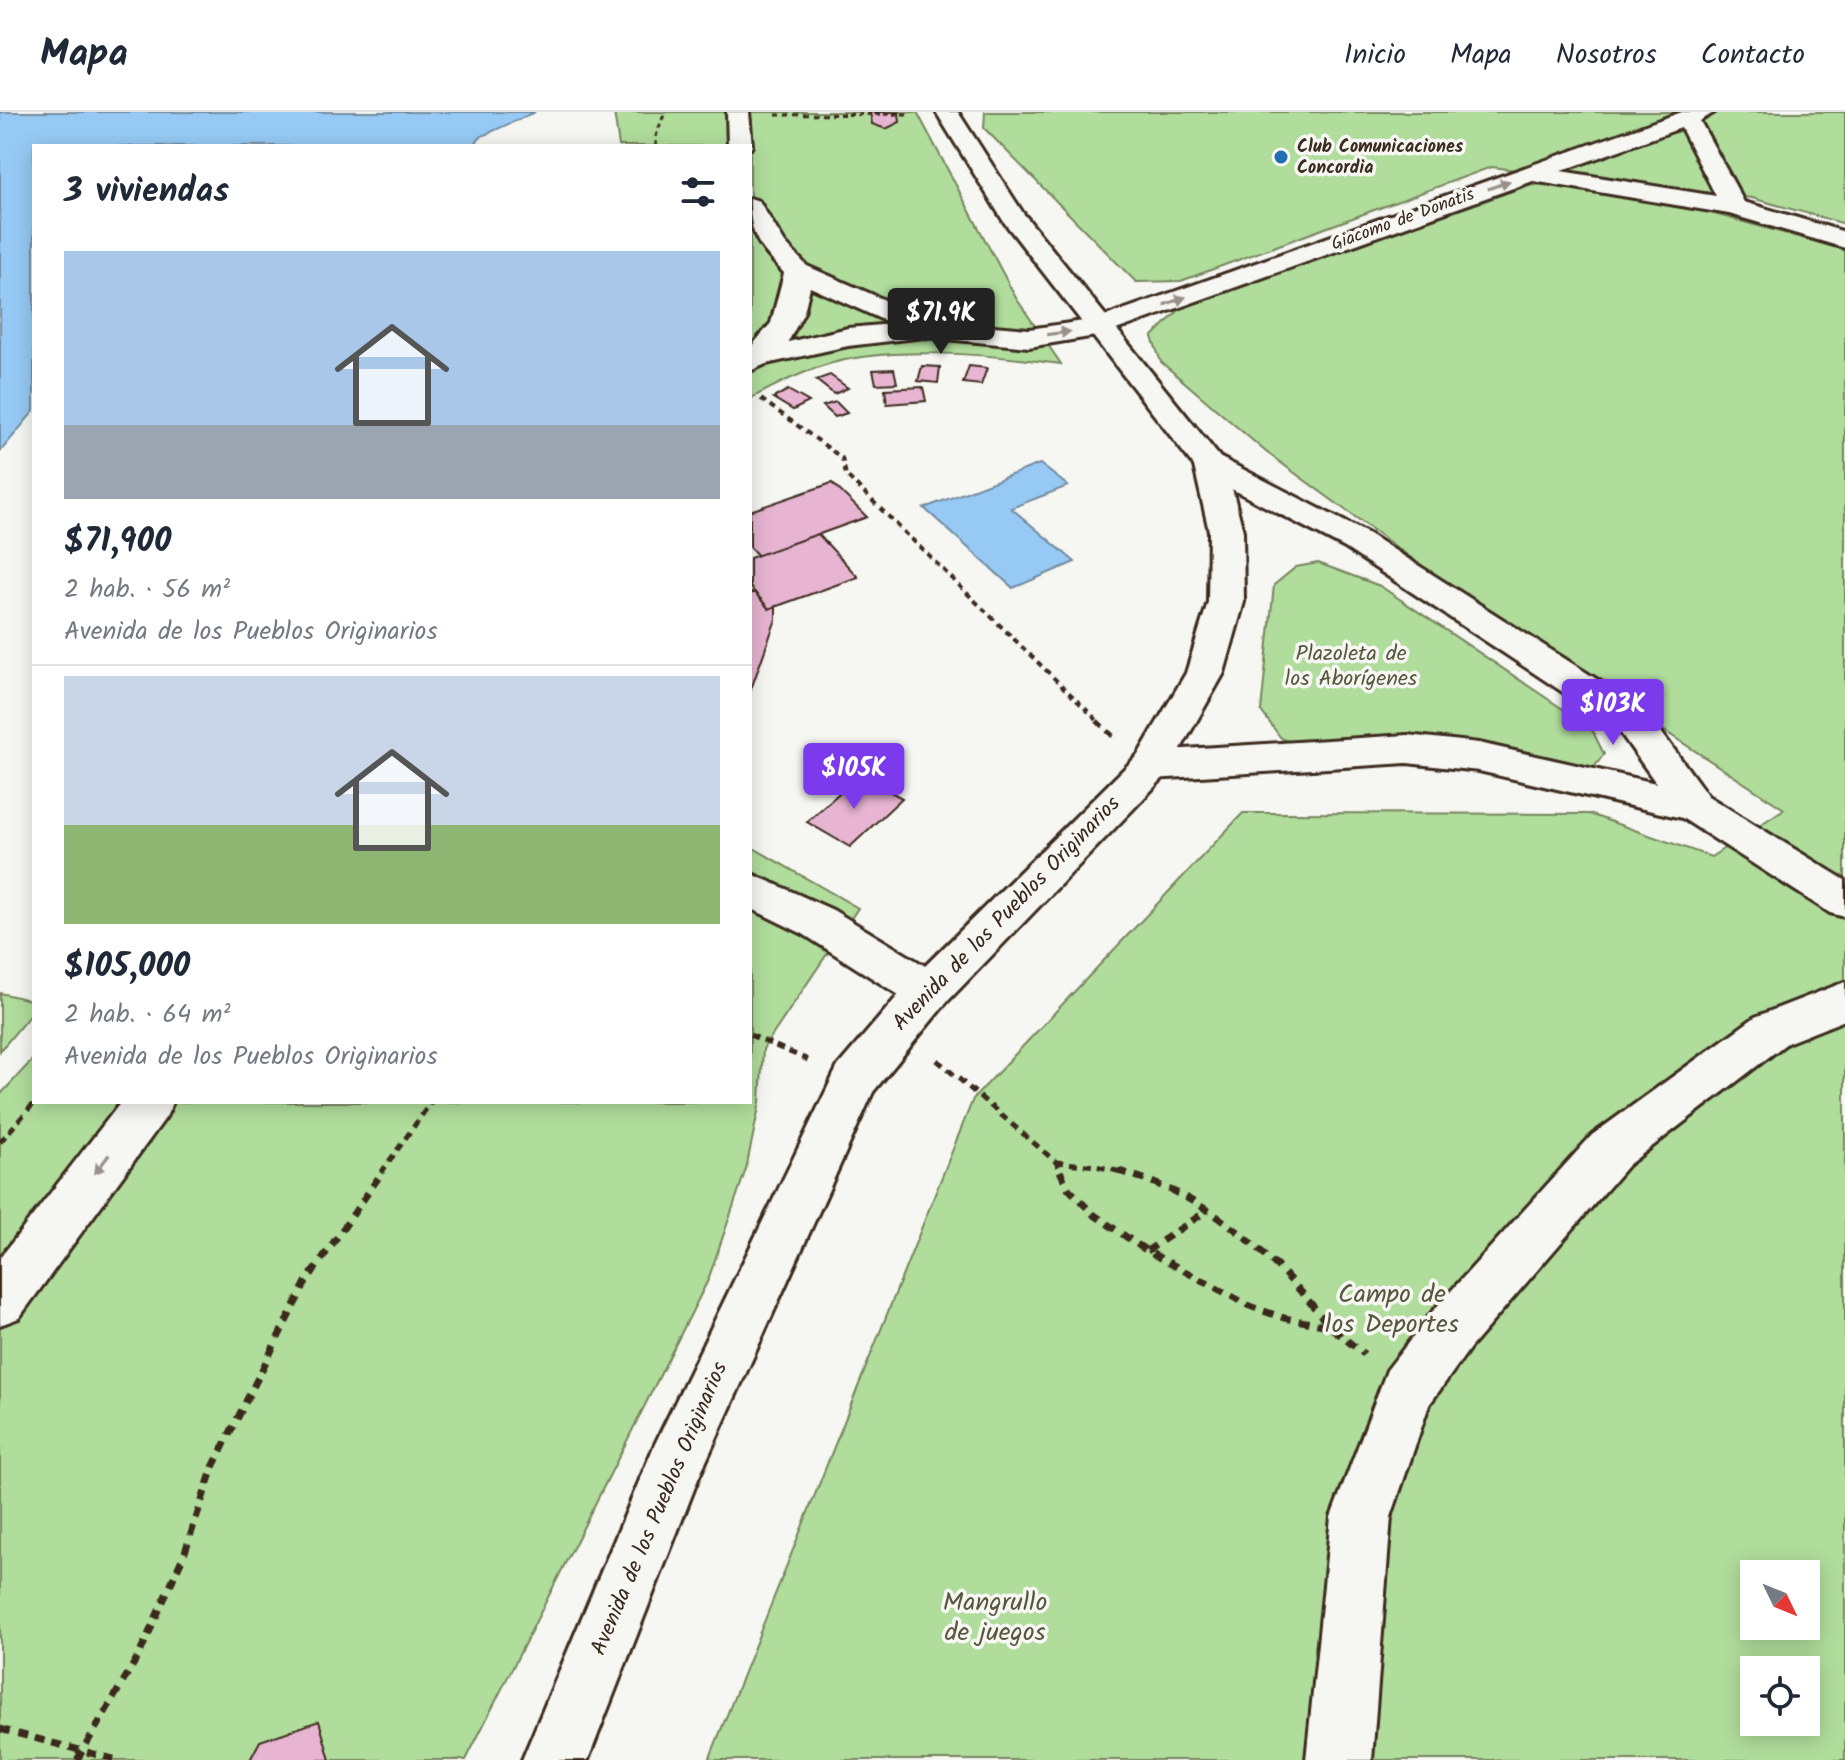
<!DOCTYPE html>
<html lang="es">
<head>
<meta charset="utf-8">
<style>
	:root { --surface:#fff; --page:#f6f6f7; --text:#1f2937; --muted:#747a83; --line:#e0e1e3; --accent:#7c3aed }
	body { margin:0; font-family:Kalam,sans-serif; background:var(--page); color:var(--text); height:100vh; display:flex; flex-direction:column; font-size:30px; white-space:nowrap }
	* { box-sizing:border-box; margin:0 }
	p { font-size:26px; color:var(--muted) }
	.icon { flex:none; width:44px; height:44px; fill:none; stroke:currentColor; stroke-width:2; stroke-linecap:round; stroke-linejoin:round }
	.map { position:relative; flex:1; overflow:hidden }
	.drawer { position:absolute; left:32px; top:32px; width:720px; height:960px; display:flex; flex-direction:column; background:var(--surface); border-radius:0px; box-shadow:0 4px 20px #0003 }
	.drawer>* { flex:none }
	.needle { width:52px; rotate:133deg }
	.tools { position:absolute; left:1740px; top:1448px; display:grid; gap:16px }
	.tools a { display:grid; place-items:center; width:80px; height:80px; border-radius:0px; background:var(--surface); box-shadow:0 4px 20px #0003; font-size:40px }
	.price { position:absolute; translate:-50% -68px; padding:0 18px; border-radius:8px; background:var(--accent); color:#fff; font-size:26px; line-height:52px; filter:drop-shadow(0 2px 4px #0008) }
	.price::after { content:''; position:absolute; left:50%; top:48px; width:24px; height:18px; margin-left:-12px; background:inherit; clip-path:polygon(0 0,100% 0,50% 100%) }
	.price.active { background:#222; color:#fff }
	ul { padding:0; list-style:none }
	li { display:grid; align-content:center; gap:16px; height:424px; padding:0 32px }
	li+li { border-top:2px solid var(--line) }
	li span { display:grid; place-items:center; height:248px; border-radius:0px; color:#555 }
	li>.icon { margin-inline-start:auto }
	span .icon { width:144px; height:144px; fill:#fffc; stroke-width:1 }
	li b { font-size:34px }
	h2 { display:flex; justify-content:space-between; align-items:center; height:96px; padding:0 32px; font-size:34px }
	header { display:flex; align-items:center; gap:48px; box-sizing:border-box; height:112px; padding:0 40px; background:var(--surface); border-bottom:2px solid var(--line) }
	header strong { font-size:38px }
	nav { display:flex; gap:44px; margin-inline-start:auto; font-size:28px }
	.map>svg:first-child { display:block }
</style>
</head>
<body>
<header>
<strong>Mapa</strong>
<nav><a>Inicio</a><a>Mapa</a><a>Nosotros</a><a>Contacto</a></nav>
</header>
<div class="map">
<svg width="1845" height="1648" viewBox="0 0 1845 1648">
	<rect width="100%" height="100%" fill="#f6f6f2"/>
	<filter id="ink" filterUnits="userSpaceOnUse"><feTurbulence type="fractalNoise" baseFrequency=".0125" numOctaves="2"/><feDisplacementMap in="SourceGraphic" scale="16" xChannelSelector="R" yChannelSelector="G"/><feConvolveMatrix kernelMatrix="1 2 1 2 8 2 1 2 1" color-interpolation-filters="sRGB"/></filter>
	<g filter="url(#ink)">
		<g fill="#b0dd9c" stroke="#76845d" stroke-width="2" fill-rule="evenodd">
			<path d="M614 0H917L1016 186 1061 252C993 243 887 232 822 254 798 262 773 274 750 287V34H619Z"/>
			<path d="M985 0H1845V112L1752 86 1491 55 1181 169 1136 170 984 16Z"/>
			<path d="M1545 72 1667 89 1845 138V1648H709L973 987 1243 701 1589 702 1711 745 1784 697 1510 518 1266 340 1161 250 1152 225 1182 195 1527 74ZM1754 1462H1806V1514H1754ZM1754 1558H1806V1610H1754Z"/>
			<path d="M1318 451 1380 474 1591 616 1604 642 1593 657 1308 638 1281 626 1261 599 1274 473 1296 455Z"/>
			<path d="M750 734 858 796 763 937 760 990 746 1057 708 1168 466 1648H0V983L34 946V990H750Z"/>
			<path d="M0 881 34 889V898L0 939Z"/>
		</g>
		<g fill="#96caf4" stroke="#728a9e" stroke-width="2">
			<path d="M0 0H535L482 24 472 34H34V299L0 340Z"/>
			<path d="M1040 352 1068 374 1011 396 1075 450 1013 476 924 396Z"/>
		</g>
		<g fill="#e7b4d1" stroke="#3b2a1e" stroke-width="2">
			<path d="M870 0H899L900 10 886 17 872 12Z"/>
			<path d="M922 254 940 255 938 271 918 269Z"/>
			<path d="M969 254 987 256 981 273 963 271Z"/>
			<path d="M894 257 897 271 876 272 873 258Z"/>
			<path d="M830 263 848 276 834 282 816 268Z"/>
			<path d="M923 275 926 289 887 292 885 277Z"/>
			<path d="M788 278 809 290 793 298 773 286Z"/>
			<path d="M836 290 847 301 835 305 823 294Z"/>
			<path d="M832 371 867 405 758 444 750 435V399Z"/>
			<path d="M818 422 858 465 769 497 750 475V446Z"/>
			<path d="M750 481H755L769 497 776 494V507L750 580Z"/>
			<path d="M859 663 902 686 850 735 807 710Z"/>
			<path d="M319 1609 330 1648H250L260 1629Z"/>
		</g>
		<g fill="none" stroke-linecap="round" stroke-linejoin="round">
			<g stroke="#3b2a1e" stroke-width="6">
				<g id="minor">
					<path d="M727 0H749L752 34 750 37V34H728Z"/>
					<path d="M1682 0H1715L1700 9 1744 90 1845 120V136L1729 102 1533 69 1102 223 1029 235 924 225 848 234 766 252 750 259V236L771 211 784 161C758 133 750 126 750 86L759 89 785 131 807 154 933 209 1029 217 1097 207ZM1681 16 1716 84 1561 59ZM810 175 892 212 848 216 788 230 804 200Z"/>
					<path d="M1210 343 1221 346 1369 422 1645 598 1708 684 1845 768V805L1830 801 1682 706 1479 659 1407 651 1152 667 1138 663 1132 653 1138 643 1152 639 1407 623 1479 631 1656 671 1617 616 1345 436 1199 360 1194 353 1199 346Z"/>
					<path d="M750 761 833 798 945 866 952 879 945 892 929 897 913 892 803 822 750 796Z"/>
					<path d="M1845 870V908L1787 931 1628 1053 1470 1236 1429 1293 1391 1405 1372 1648H1306L1331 1405 1387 1258 1432 1200 1592 1023 1755 905Z"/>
					<path d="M121 990H173L166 1005 19 1206 0 1213V1146Z"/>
				</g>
			</g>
			<g stroke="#3b2a1e" stroke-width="6">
				<path id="tertiary" d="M936 0H958L1023 101 1226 353 1243 419 1244 490 1224 561 1166 663 945 892 873 980 698 1367 588 1648H522L654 1334 838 954 913 866 1138 643 1186 561 1208 490 1209 419 1194 354 1004 110Z"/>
			</g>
			<g stroke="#3b2a1e" stroke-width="3" stroke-dasharray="5 4" stroke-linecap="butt">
				<path d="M776 3 910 2"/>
				<path d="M656 34V24L665 0"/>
			</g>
			<path stroke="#3b2a1e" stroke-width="4" stroke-dasharray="6 5" stroke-linecap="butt" d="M761 287 842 346 846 363 1100 611"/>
			<g stroke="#3b2a1e" stroke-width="5" stroke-dasharray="8 6" stroke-linecap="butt">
				<path d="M1097 609 1115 626"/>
				<path d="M750 923 808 948"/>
				<path d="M937 948 1056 1050 1061 1061"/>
				<path d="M0 1030 35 990"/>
				<path d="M1056 1050 1096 1054 1126 1061"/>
				<path d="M381 1061 431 990"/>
			</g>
			<g stroke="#3b2a1e" stroke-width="7" stroke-dasharray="10 8" stroke-linecap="butt">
				<path d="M1060 1059 1068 1076 1093 1102 1147 1139 1252 1195 1284 1206 1329 1214 1364 1242"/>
				<path d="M1118 1059C1206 1082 1274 1142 1328 1213"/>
				<path d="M1147 1139 1208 1098"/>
				<path d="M0 1617 117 1648"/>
				<path d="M77 1648 140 1541 185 1440 213 1355 306 1170 383 1059"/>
			</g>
			<use href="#minor" fill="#f6f6f2" fill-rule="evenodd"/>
			<use href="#tertiary" fill="#f6f6f2" fill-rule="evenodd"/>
		</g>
		<defs><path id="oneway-solid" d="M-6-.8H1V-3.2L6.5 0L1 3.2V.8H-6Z" transform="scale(2)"/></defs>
		<g fill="#989088">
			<use href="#oneway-solid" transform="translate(1499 73) rotate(-20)"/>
			<use href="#oneway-solid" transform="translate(1175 189) rotate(-20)"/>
			<use href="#oneway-solid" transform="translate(1059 221) rotate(-8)"/>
			<use href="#oneway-solid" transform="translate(102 1052) rotate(127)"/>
		</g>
	</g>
	<circle fill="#1f6fb2" stroke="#f6f6f2" stroke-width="3" cx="1281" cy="45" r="8"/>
	<g text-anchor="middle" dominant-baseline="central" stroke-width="7" stroke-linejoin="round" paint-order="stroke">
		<g font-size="18" font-weight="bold" fill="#3b2a1e" stroke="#f6f6f2" text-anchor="start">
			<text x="1297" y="35">Club Comunicaciones<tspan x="1297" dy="21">Concordia</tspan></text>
		</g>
		<g font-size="18" fill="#3b2a1e" stroke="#f6f6f2">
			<text transform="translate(1403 108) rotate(-20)">Giacomo de Donatis</text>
		</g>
		<g font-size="22" fill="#58573e" stroke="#f6f6f2">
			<text x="1351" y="542">Plazoleta de<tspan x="1351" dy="25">los Aborígenes</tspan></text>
		</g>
		<g font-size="22" fill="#3b2a1e" stroke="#f6f6f2">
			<text transform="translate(1007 802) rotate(-46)">Avenida de los Pueblos Originarios</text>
			<text transform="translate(660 1397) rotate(-67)">Avenida de los Pueblos Originarios</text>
		</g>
		<g font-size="26" fill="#58573e" stroke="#f6f6f2">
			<text x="1392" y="1183">Campo de<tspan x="1392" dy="30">los Deportes</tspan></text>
			<text x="995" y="1491">Mangrullo<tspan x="995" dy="30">de juegos</tspan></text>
		</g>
	</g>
</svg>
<div class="tools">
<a><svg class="needle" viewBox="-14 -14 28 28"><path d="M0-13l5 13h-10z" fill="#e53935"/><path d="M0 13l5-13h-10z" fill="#747a83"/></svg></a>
<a><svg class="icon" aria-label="locate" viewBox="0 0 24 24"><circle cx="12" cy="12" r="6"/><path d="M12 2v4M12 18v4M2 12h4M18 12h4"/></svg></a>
</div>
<b class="price active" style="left:941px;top:244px">$71.9K</b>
<b class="price" style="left:1613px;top:635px">$103K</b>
<b class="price" style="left:854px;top:699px">$105K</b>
<section class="drawer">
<h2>3 viviendas<svg class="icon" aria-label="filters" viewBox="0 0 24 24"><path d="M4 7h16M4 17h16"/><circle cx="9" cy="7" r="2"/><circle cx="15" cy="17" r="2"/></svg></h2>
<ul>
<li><span style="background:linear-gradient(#a9c7e8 70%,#9aa5b1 0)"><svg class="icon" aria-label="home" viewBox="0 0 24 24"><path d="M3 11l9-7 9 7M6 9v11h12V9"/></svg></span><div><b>$71,900</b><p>2 hab. · 56 m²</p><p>Avenida de los Pueblos Originarios</p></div></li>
<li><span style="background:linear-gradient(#c9d6e8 60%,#8fb573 0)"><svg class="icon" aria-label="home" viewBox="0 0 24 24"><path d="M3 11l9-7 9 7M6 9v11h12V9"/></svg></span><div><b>$105,000</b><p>2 hab. · 64 m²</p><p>Avenida de los Pueblos Originarios</p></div></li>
</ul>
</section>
</div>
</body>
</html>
